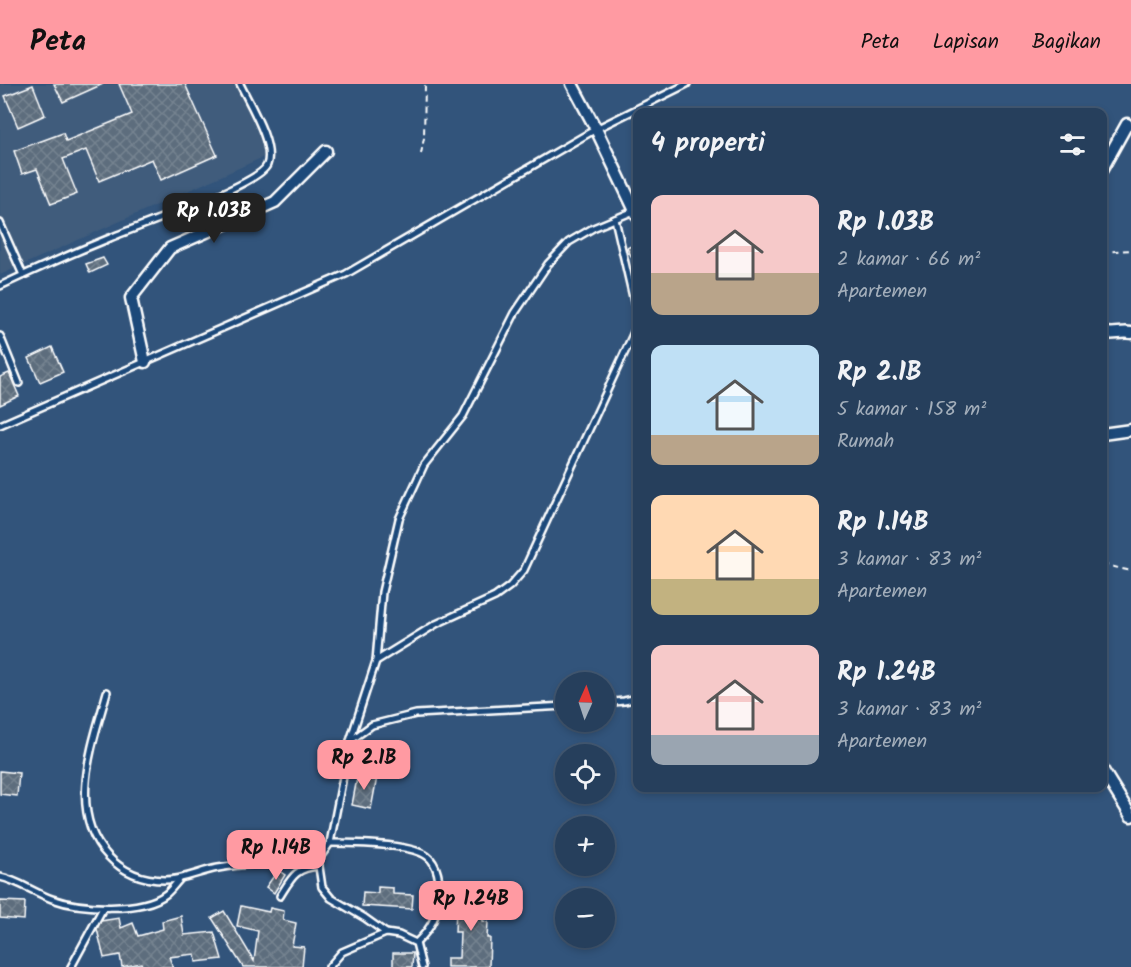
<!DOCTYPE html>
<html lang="id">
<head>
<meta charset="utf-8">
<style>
	:root { --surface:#263f5c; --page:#324a65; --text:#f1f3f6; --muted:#a4afbb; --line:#425872; --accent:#ff9aa2 }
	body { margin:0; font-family:Kalam,sans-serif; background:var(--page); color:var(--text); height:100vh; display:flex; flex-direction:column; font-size:22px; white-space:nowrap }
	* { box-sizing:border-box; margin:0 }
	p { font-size:20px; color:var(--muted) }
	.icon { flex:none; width:33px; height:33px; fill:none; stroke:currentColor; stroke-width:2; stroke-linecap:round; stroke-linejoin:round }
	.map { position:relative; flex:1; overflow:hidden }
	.sheet { position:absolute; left:633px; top:24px; width:474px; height:684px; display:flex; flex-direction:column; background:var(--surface); border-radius:12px; box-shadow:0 3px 9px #0003,0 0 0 2px var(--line) }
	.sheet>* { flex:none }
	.needle { width:39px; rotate:3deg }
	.fabs { position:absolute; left:555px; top:588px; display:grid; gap:12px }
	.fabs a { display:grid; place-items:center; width:60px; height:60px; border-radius:50%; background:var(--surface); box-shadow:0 3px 9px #0003,0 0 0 2px var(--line); font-size:30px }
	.price { position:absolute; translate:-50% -51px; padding:0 14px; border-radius:12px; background:var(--accent); color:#111; font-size:20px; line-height:39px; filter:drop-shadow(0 2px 3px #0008) }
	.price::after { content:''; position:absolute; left:50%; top:36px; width:18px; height:14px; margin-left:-9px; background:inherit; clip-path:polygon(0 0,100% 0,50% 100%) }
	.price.selected { background:#222; color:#fff }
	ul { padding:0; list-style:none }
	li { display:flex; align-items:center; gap:18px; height:150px; padding:0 18px }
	li span { display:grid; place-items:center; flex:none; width:168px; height:120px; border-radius:12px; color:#555 }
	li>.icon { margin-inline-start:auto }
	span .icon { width:72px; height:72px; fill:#fffc; stroke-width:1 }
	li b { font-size:26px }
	h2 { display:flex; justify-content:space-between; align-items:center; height:72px; padding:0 18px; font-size:26px }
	header { display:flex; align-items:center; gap:36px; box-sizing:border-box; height:84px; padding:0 30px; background:var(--accent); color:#111 }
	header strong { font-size:28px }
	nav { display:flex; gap:33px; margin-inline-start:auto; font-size:21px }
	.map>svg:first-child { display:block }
</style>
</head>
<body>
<header>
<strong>Peta</strong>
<nav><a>Peta</a><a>Lapisan</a><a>Bagikan</a></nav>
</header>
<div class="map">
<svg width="1131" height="883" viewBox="0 0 1131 883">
	<defs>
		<pattern id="building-cross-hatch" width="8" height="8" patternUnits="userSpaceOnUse" patternTransform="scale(1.5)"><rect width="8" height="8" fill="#5d6d7d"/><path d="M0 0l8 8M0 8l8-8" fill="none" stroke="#758390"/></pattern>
	</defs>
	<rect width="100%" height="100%" fill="#32547b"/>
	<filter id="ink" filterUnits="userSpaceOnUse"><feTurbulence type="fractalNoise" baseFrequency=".0167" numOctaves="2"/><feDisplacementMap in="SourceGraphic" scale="12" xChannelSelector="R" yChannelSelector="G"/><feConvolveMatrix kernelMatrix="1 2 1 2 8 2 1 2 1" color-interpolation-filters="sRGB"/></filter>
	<g filter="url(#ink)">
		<path fill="#3f5c7c" d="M0 0H236L268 71 0 191Z"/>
		<g fill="url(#building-cross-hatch)" stroke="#fff" stroke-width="1.5">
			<path d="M54 0H103L63 18Z"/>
			<path d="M119 0H185L217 71 161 96 152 75 99 97 86 66 63 75 77 110 51 120 37 85 22 90 14 67 63 49 66 57 132 30Z"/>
			<path d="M33 1 45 31 18 43 5 12Z"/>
			<path d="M633 161 638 168V185L627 164Z"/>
			<path d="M103 174 107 181 90 189 86 180Z"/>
			<path d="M52 263 63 288 40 298 29 274Z"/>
			<path d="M9 289 19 312 0 321V293Z"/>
			<path d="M0 687 19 689 17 712 0 710Z"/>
			<path d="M358 689 377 693 371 725 352 721Z"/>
			<path d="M278 786 285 791 274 809 266 803Z"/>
			<path d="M378 803 393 804V810L413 811 412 825 362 822 363 808 378 809Z"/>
			<path d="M480 807 483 837 488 838 487 854H490L489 883H447V874H459L460 848H455L456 823H454L453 809Z"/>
			<path d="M0 817 25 818 24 836 0 834Z"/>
			<path d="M241 822 269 828 270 824 284 827 283 836 296 839 292 862 304 863 302 883H243L212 834 224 827 254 877 258 847 237 842Z"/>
			<path d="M181 832 184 851 214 848 222 875 196 878 195 870 169 873 173 883H143L141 879 122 883 120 871 104 874 97 845 101 837 119 834 121 844 133 839 138 852 163 845 162 837Z"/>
			<path d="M393 869H413L412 883H393Z"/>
		</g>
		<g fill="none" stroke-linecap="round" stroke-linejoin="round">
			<g stroke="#fff" stroke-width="10">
				<g id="service">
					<path d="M0 139 23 191"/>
					<path d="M0 202C36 185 73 169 110 154 135 143 259 101 267 81 275 61 249 19 240 0"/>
					<path d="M0 252 19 299"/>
					<path d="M0 341 346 190 596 45 687 0"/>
					<path d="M376 577 436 540 495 513 510 502 524 486 635 246V222L615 135"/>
					<path d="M107 608C93 659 66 728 108 772 123 788 143 796 165 796 184 796 200 787 218 784 251 778 285 779 318 776"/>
					<path d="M604 619 624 617 638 614"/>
					<path d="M350 657 376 577 382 508 399 435 424 381 463 332 515 229 548 180 569 158 593 144 634 127"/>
					<path d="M330 759C352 759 409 759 427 772 438 780 440 798 439 810 438 831 431 845 416 859"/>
					<path d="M0 793C17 796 35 809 52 815 80 825 142 829 166 810 171 806 175 800 179 796"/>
					<path d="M280 812C292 793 295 784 319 782"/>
					<path d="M71 883 103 824"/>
					<path d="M329 883 342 868 386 849"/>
					<path d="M422 883 416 859 399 851 386 849 365 834 331 814 322 803 318 776 330 759 350 657 372 641 416 630 566 622"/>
				</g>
			</g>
			<g stroke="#fff" stroke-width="15">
				<g id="minor">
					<path d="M572 0 596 45 638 133"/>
					<path d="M1102 85 1127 40"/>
					<path d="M1102 248C1112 252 1121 247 1131 249"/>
					<path d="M145 278 131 214 170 164 275 118 326 67"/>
					<path d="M1102 350 1131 346"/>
					<path d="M1102 685 1131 732"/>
				</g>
			</g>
			<g stroke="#fff" stroke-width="2" stroke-dasharray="6 4.5" stroke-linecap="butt">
				<path d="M421 70 424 54 425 0"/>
				<path d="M1102 168 1131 166"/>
				<path d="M1102 480 1131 487"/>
			</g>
			<use href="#service" stroke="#1f4a7a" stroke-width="5"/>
			<use href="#minor" stroke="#1f4a7a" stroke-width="10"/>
		</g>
	</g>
</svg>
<div class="fabs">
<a><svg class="needle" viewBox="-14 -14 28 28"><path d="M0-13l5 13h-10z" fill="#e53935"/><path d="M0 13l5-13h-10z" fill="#a4afbb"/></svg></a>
<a><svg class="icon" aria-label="locate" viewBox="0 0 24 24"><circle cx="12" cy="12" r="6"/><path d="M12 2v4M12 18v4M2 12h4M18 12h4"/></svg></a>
<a>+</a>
<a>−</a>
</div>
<b class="price selected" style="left:214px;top:160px">Rp 1.03B</b>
<b class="price" style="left:364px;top:707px">Rp 2.1B</b>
<b class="price" style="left:276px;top:797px">Rp 1.14B</b>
<b class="price" style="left:471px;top:848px">Rp 1.24B</b>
<section class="sheet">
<h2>4 properti<svg class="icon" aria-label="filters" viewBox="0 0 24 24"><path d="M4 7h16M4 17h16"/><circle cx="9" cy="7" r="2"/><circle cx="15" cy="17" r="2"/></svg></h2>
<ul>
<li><span style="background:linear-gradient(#f6c9c9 65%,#b9a48a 0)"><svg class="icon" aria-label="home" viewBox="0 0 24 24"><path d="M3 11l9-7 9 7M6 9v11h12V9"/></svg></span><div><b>Rp 1.03B</b><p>2 kamar · 66 m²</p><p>Apartemen</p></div></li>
<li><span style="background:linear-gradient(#bfe0f5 75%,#b9a48a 0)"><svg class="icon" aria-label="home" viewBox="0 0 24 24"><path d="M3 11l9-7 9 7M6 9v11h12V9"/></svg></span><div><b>Rp 2.1B</b><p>5 kamar · 158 m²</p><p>Rumah</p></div></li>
<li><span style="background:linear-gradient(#ffd9b3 70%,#c2b280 0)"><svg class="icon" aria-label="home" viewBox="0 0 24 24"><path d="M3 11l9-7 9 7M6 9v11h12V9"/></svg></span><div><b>Rp 1.14B</b><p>3 kamar · 83 m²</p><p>Apartemen</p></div></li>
<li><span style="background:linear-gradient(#f6c9c9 75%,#9aa5b1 0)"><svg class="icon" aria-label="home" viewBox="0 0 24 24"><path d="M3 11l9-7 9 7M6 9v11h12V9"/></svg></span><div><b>Rp 1.24B</b><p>3 kamar · 83 m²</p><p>Apartemen</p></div></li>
</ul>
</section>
</div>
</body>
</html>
